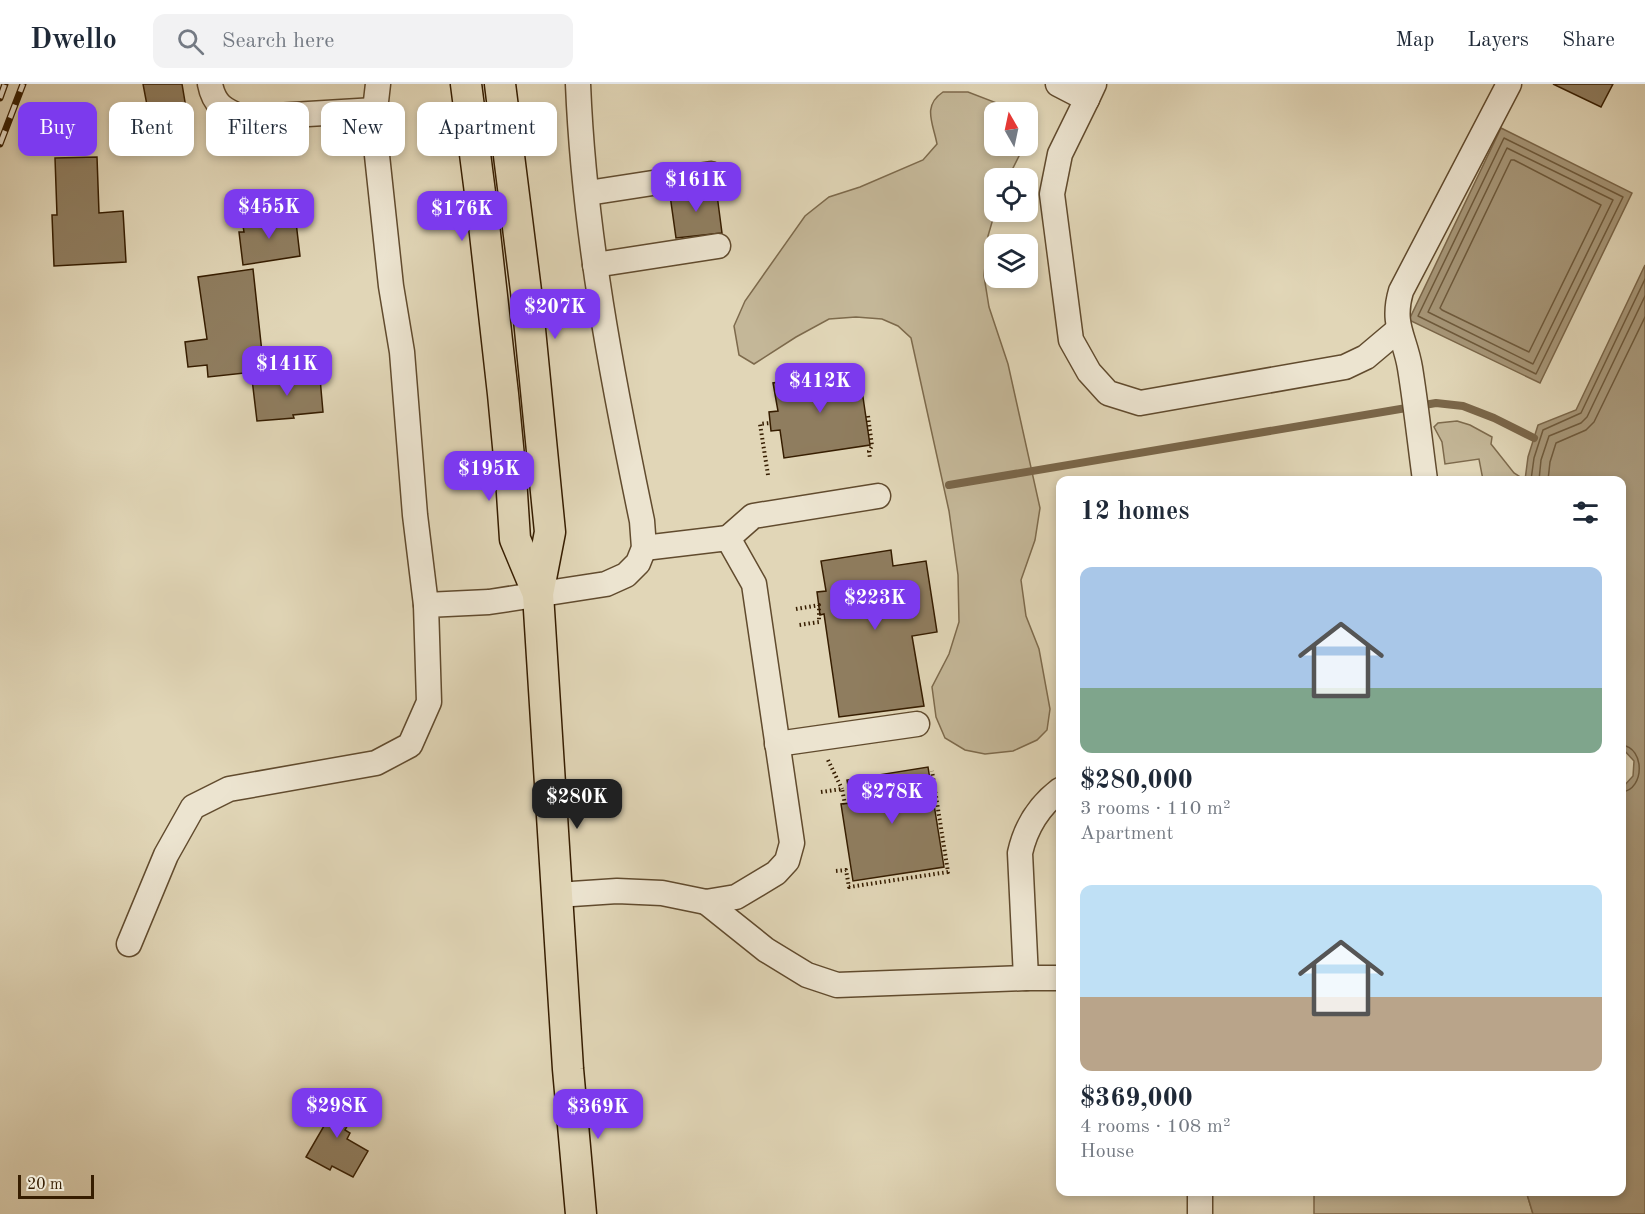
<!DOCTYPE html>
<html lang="en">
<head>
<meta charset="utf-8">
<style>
	:root { --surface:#fff; --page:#f2f2f3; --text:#1f2937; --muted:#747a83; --line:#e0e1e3; --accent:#7c3aed }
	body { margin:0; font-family:"Old Standard TT",serif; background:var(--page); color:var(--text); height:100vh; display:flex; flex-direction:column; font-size:22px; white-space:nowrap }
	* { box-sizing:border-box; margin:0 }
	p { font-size:20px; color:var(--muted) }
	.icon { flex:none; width:33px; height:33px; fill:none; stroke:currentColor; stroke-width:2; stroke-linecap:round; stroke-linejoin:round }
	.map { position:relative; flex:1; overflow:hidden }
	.drawer { position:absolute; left:1056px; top:392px; width:570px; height:720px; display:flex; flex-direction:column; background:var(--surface); border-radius:12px; box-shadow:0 3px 9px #0003 }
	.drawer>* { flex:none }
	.top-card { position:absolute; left:18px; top:18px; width:570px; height:54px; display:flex; gap:12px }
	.needle { width:39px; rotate:351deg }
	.fabs { position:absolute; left:984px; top:18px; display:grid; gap:12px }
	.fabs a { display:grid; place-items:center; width:54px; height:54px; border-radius:12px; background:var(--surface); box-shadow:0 3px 9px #0003; font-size:30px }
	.scale { position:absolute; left:18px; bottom:15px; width:76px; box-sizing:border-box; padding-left:6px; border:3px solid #361d00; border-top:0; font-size:16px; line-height:21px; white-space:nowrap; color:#361d00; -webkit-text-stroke:4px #ece4d0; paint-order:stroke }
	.price { position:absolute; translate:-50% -51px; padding:0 14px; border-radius:12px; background:var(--accent); color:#fff; font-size:20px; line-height:39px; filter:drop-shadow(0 2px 3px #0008) }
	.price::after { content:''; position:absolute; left:50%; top:36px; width:18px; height:14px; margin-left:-9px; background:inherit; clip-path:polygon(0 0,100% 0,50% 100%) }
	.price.active { background:#222; color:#fff }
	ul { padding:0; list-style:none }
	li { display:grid; align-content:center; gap:12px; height:318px; padding:0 24px }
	li span { display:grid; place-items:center; height:186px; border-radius:12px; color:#555 }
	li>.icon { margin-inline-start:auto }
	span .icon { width:108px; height:108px; fill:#fffc; stroke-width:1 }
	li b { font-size:26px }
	h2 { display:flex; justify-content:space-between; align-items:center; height:72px; padding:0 24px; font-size:26px }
	.tag { padding:0 21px; border-radius:12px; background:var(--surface); box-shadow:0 3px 9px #0003; font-size:21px; line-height:54px }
	.tag.active { background:var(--accent); color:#fff }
	header { display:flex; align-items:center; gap:36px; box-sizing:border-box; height:84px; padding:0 30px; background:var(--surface); border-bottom:2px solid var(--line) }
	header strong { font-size:28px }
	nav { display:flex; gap:33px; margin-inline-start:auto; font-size:21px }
	.search { width:420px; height:54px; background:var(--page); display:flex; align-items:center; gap:15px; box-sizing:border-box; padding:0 21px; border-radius:12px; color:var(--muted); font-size:22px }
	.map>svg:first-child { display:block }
</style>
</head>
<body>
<header>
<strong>Dwello</strong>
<div class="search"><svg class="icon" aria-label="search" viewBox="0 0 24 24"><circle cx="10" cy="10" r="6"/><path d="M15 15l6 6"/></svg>Search here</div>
<nav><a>Map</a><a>Layers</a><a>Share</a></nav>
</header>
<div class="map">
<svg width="1645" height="1130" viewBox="0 0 1645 1130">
	<rect width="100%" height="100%" fill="#e1d6b7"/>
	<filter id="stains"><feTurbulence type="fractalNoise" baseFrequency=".00333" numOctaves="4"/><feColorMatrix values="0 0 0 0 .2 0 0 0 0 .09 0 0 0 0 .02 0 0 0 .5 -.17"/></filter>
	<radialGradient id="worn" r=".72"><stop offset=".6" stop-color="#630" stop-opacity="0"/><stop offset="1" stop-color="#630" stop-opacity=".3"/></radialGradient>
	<g fill="#c4b798" stroke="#7d6a4c" stroke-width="1.5">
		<path d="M943 8H968L1020 28H994V62H1024L1008 94H994L995 128 988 152 984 192 989 223 1008 280 1040 424 1035 456 1021 496 1026 532 1039 565 1050 625 1047 646 1037 656 1013 667 985 670 965 666 945 654 936 633 932 603 949 570 959 538 958 491 949 427 911 254 898 242 882 235 856 233 829 235 796 253 754 280 739 271 734 242 745 217 805 132 829 113 860 103 923 76 937 60C933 39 922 22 943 8Z"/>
		<path d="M1457 337 1470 341 1492 353 1491 360 1514 389 1525 396H1483L1479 375 1445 380 1442 358 1434 343 1438 339Z"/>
		<path d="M1314 1107H1526L1533 1130H1314Z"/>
	</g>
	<g fill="#a79779" stroke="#7a6649" stroke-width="1.5">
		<path d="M1501 44 1632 109 1540 299 1409 236Z"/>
		<path d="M1645 181V1130H1533L1526 1107H1622V704L1633 692 1634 677 1622 664V396H1525L1528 373 1538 341 1576 326Z"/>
	</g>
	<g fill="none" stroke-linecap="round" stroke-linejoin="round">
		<g stroke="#6e5a3c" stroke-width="1.5">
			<path d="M1504 54 1623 113 1536 290 1418 232Z"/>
			<path d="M1507 64 1613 116 1533 280 1428 228Z"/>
			<path d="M1511 76H1514L1601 121 1529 268 1442 226 1440 224Z"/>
			<path d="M1531 396 1534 374 1543 346 1581 329 1645 195"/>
			<path d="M1539 396 1541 376 1549 352 1581 339 1587 333 1645 212"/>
			<path d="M1548 396 1550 378 1556 359 1586 346 1594 338 1645 233"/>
			<path d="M1622 661C1645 664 1645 705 1622 708"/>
		</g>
		<path stroke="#7a6649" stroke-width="8" d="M949 401 1436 319 1463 322 1494 334 1534 354"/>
	</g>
	<g fill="#8f7d5f" stroke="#361d00" stroke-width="1.5">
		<path d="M143 0H182L187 30 150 37Z"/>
		<path d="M1553 0H1613L1601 23Z"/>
		<path d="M97 73 99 129 123 127 126 178 54 182 52 131H57L55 74Z"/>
		<path d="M716 103 722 149 676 154 670 111Z"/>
		<path d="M280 130 281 140 296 138 300 172 243 181 239 148H244L243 142 252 141 251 133Z"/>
		<path d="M253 185 264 287 208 293 207 281 188 283 185 258 207 255 198 193Z"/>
		<path d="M859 286 870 361 784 374 780 346 771 347 769 328 778 327 773 299Z"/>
		<path d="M311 289 312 295 320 294 323 328 293 331 294 334 257 337 252 295Z"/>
		<path d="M891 466 893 482 926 477 937 548 912 552 924 622 839 633 824 530 820 531 817 508 826 507 821 477Z"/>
		<path d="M928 683 944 783 853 797 841 720 851 719 847 696Z"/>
		<path d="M334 1010 358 1023 345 1046 350 1049 347 1055 368 1067 353 1093 332 1082 330 1086 306 1073 324 1042 318 1038Z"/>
	</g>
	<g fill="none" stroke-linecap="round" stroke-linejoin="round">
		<g stroke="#614b2e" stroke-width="27">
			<g id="minor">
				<path d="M210 0C214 21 224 26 243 34L375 26"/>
				<path d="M378 0 375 26 376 62 391 202 402 268 415 431 426 521"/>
				<path d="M1058 0 1087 15 1094 0"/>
				<path d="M1087 15 1060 70 1052 110 1071 256 1089 288 1108 309 1140 319 1345 283 1366 273 1398 246"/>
				<path d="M588 109 711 90"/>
				<path d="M595 181 718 162"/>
				<path d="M1425 396C1420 359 1416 321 1410 284 1405 253 1391 241 1401 207L1509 0"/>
				<path d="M728 454 753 432 878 412"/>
				<path d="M777 660 917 640"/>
				<path d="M557 811 617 807 662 809 706 818 736 813 776 789 787 777 792 759 754 500 728 454 644 464"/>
				<path d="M706 818 766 866 807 891 837 901 1026 894 1020 769C1026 742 1039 722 1060 706"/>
				<path d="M129 860 166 771 193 723 229 705 376 679 410 661 429 618 426 521 489 518 606 500 626 491 638 479 644 464 642 437C612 293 584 148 578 0"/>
				<path d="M1026 894H1060"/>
				<path d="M1200 1107V1130"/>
			</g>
		</g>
		<g stroke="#361d00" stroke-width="33">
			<g id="major">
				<path d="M466 0 483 132 503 310 511 394 515 455 538 510"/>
				<path d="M500 0 527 215 550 448 538 510 568 985 581 1130"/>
			</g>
		</g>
		<g stroke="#361d00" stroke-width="4" stroke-dasharray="1.5 3" stroke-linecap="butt">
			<path d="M868 332 872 362 869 367 870 375"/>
			<path d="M768 391 760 340 770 339"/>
			<path d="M796 525 819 521V538L799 541"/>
			<path d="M828 676 842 705"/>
			<path d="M821 708 842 705 845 720"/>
			<path d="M836 787 846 786 849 803 948 788 932 687"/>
		</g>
		<use href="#minor" stroke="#ece4d0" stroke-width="24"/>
		<use href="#major" stroke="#e1d6b7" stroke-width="30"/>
		<g stroke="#361d00" stroke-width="7">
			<g id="rail">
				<path d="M0 14 5 0"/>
				<path d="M0 60 23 0"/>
			</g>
		</g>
		<use href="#rail" stroke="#ece4d0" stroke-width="4.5" stroke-dasharray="14" stroke-linecap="butt"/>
	</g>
	<rect width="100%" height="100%" filter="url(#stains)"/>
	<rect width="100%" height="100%" fill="url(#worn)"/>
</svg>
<div class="fabs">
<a><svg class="needle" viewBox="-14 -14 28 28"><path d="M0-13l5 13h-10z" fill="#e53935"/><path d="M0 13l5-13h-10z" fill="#747a83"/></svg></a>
<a><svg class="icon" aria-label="locate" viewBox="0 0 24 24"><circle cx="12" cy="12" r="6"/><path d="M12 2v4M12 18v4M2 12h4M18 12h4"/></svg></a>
<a><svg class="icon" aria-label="layers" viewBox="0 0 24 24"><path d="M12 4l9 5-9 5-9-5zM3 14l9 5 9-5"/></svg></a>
</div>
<div class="scale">20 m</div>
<b class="price" style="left:696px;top:129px">$161K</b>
<b class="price" style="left:269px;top:156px">$455K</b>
<b class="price" style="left:462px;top:158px">$176K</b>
<b class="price" style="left:555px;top:256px">$207K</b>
<b class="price" style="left:287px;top:313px">$141K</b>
<b class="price" style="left:820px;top:330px">$412K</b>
<b class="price" style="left:489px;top:418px">$195K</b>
<b class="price" style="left:875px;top:547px">$223K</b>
<b class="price" style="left:892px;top:741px">$278K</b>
<b class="price active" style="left:577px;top:746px">$280K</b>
<b class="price" style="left:337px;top:1055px">$298K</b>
<b class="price" style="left:598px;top:1056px">$369K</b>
<div class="top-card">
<a class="tag active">Buy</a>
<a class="tag">Rent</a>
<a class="tag">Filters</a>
<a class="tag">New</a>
<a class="tag">Apartment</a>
</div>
<section class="drawer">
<h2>12 homes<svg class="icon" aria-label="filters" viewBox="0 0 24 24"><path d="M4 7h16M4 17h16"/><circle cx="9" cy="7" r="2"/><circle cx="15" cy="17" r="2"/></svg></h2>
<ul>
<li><span style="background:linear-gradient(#a9c7e8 65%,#7fa58c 0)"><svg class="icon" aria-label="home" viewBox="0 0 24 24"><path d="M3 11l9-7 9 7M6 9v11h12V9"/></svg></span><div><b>$280,000</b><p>3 rooms · 110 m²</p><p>Apartment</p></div></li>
<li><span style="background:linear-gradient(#bfe0f5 60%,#b9a48a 0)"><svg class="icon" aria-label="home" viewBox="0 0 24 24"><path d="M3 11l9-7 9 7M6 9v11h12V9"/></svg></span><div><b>$369,000</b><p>4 rooms · 108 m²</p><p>House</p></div></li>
</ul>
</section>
</div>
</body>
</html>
